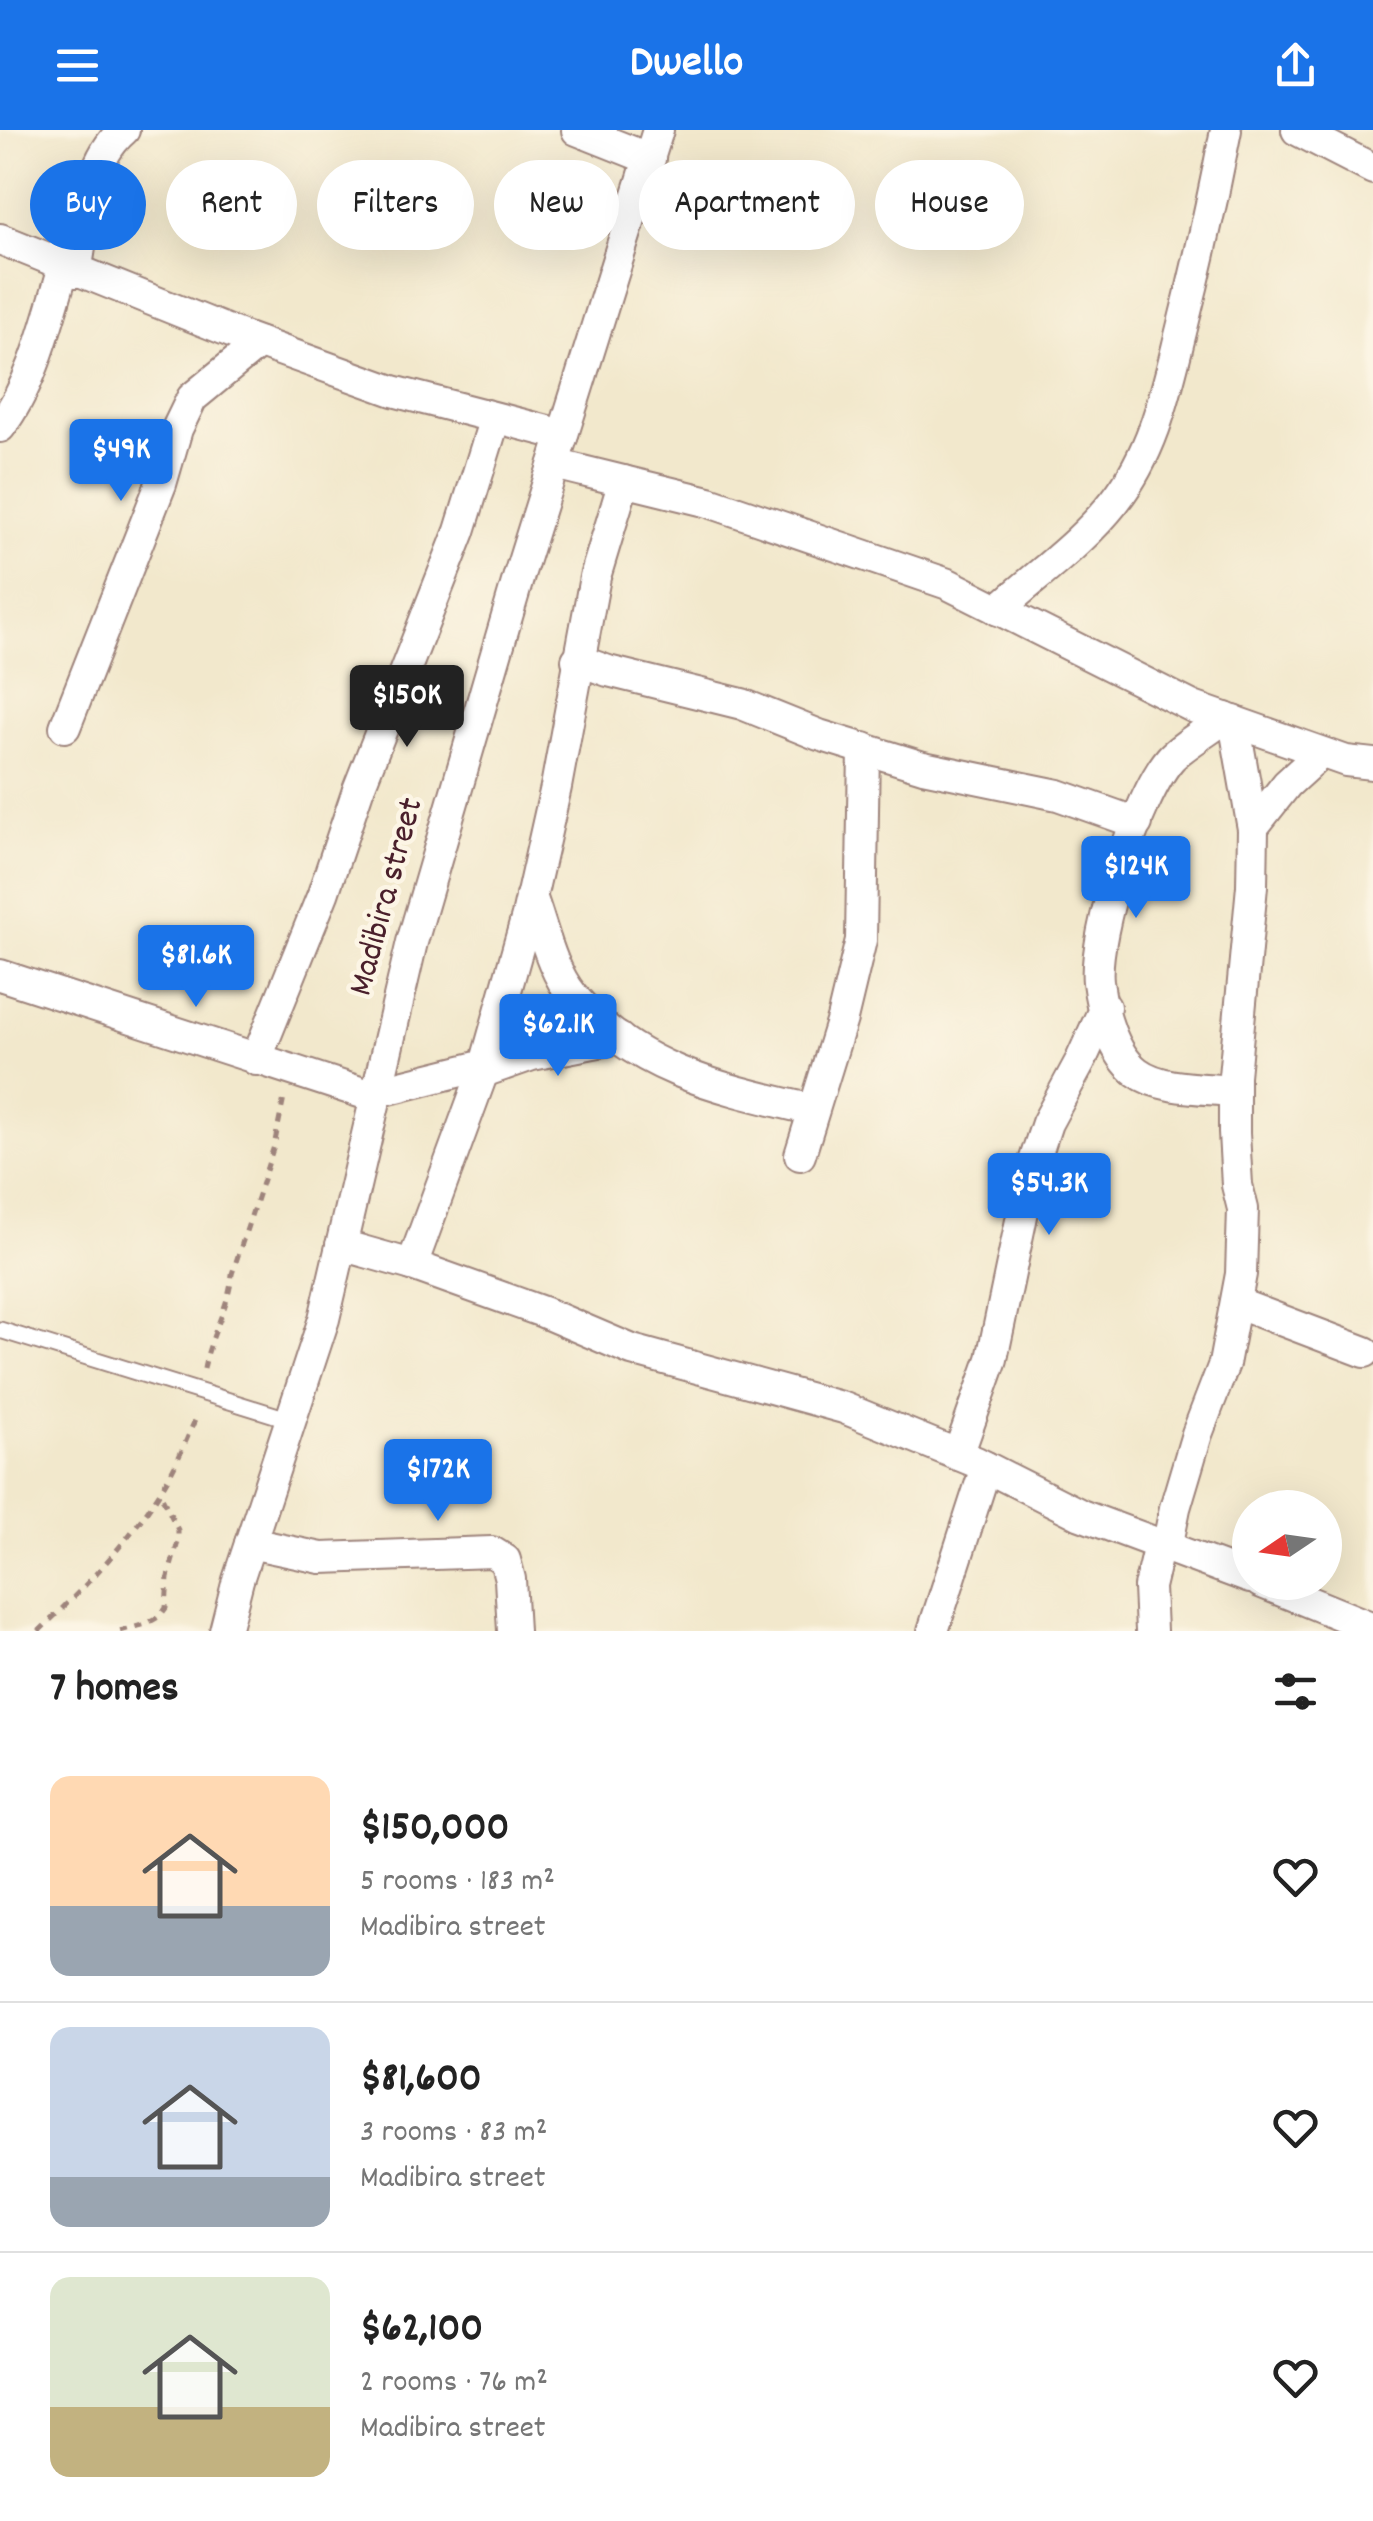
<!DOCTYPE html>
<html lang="en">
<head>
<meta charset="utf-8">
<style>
	:root { --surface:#fff; --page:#f2f2f2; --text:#222; --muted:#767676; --line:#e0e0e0; --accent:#1a73e8 }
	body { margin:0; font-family:Dekko,sans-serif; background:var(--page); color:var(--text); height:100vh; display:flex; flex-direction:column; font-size:38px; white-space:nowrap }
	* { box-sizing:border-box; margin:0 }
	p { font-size:32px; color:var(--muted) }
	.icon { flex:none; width:55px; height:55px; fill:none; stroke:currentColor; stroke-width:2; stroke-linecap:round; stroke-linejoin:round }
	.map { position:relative; height:1501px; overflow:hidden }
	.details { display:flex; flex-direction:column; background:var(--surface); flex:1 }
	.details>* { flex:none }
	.banner { position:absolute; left:30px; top:30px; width:1315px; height:90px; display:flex; gap:20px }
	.needle { width:65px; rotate:257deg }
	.tools { position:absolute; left:1232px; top:1360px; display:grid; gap:20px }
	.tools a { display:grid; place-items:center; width:110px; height:110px; border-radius:50%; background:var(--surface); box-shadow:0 10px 40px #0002; font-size:50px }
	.price { position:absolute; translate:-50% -85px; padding:0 22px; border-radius:10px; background:var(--accent); color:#fff; font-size:32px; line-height:65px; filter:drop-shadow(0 2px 5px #0008) }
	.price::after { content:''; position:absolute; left:50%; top:60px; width:30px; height:22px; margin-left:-15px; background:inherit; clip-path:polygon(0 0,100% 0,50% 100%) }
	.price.selected { background:#222; color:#fff }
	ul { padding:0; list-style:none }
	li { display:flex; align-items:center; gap:30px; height:250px; padding:0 50px }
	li+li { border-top:2px solid var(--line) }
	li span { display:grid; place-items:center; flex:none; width:280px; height:200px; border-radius:20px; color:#555 }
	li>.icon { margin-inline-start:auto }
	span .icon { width:120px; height:120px; fill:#fffc; stroke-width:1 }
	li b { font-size:42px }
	h2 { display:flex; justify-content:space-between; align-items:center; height:120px; padding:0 50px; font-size:42px }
	.pill { padding:0 35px; border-radius:45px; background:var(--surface); box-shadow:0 10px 40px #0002; font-size:35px; line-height:90px }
	.pill.selected { background:var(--accent); color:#fff }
	header { display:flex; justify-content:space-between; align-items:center; height:130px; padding:0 50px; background:var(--accent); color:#fff; font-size:45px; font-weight:700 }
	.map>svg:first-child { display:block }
</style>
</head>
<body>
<header><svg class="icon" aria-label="menu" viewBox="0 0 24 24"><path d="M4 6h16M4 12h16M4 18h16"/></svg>Dwello<svg class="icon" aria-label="share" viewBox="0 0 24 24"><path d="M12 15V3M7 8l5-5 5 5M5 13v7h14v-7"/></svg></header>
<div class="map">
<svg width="1373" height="1501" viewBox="0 0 1373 1501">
	<rect width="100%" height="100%" fill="#fcf5e5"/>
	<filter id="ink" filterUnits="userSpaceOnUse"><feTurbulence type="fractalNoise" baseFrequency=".01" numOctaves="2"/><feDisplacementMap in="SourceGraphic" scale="20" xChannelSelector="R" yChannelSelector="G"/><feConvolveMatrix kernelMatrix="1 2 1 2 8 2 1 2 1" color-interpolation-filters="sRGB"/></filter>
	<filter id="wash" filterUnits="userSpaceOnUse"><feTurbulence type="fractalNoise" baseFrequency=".0048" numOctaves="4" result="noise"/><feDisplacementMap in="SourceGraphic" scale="40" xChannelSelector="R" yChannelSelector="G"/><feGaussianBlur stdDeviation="2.25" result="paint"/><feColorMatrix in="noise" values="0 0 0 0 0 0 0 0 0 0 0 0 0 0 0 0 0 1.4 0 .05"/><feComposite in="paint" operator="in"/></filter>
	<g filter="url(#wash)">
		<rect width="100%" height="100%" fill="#f2e8cc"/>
	</g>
	<g filter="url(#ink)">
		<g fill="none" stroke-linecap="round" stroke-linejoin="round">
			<g stroke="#9e847c" stroke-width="19">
				<path id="lane" d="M0 1200 291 1290"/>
			</g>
			<g stroke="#9e847c" stroke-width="34">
				<g id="street">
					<path d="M577 0 650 29"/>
					<path d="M1297 0 1373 39"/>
					<path d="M0 109 241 206 393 261 563 305"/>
					<path d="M76 142C85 95 86 32 124 0"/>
					<path d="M0 297C34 253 48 189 64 137"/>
					<path d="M554 334 709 372 948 454 1193 577 1346 631 1373 634"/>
					<path d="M998 480C1038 444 1082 413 1115 371 1154 321 1166 262 1181 202 1198 135 1213 68 1226 0"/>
					<path d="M577 530 608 541 742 574 819 605 923 637 1058 665 1137 693"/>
					<path d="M1225 588C1211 599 1180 617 1170 629 1138 666 1093 804 1098 852 1102 882 1113 924 1137 942 1161 960 1205 958 1234 961"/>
					<path d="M65 597 161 354 177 299 192 268 259 213"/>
					<path d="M1253 697 1287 654 1321 623"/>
					<path d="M531 766C543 798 551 840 573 866 635 941 724 959 813 980"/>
					<path d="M0 845 375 967"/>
					<path d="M256 930 323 764 358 660 460 401 495 288"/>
					<path d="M483 942 532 925 619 908"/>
					<path d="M377 962 485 935"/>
					<path d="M800 1025 842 889 861 810 864 618"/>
					<path d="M341 1115 412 1135 543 1182 632 1220 844 1278 976 1332 1081 1385 1250 1448"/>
					<path d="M412 1135 483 942 527 786 556 657 595 447 624 351"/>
					<path d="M1236 1173 1365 1222"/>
					<path d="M958 1325 992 1229 1032 1038 1047 993 1080 932 1105 877"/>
					<path d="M250 1413 321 1428 492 1422 505 1430 510 1449 513 1501"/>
					<path d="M1167 1418 1175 1378 1197 1304 1224 1234 1241 1144 1243 1079 1237 1055 1234 1003V946L1252 756 1253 699 1234 591"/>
					<path d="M1260 1452 1373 1498"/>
					<path d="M225 1501 238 1450 324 1189 412 812 520 442 658 0"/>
					<path d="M933 1501 986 1337"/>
					<path d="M1151 1501 1149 1457 1159 1415"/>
				</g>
			</g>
			<g stroke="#9e847c" stroke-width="5" stroke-dasharray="8 8" stroke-linecap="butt">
				<path d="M204 1239C210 1205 229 1178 232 1144L274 1016 284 968"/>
				<path d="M39 1501C90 1452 144 1397 176 1333 184 1317 190 1300 198 1284"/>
				<path d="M120 1501 146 1494 160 1486 166 1478 168 1447 178 1412V1400L159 1361"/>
			</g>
			<use href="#lane" stroke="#fff" stroke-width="15"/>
			<use href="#street" stroke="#fff" stroke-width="30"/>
		</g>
	</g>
	<g text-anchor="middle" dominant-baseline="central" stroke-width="9" stroke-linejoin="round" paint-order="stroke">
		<g font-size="35" fill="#4a1f2b" stroke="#fcf5e5">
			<text transform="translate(388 767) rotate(-75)">Madibira street</text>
		</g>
	</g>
</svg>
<div class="tools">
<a><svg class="needle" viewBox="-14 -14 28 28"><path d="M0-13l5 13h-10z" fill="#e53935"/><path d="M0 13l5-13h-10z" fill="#767676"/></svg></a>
</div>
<b class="price" style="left:121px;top:374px">$49K</b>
<b class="price selected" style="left:407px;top:620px">$150K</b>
<b class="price" style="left:1136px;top:791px">$124K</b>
<b class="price" style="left:196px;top:880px">$81.6K</b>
<b class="price" style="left:558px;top:949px">$62.1K</b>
<b class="price" style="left:1049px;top:1108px">$54.3K</b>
<b class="price" style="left:438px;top:1394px">$172K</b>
<div class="banner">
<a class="pill selected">Buy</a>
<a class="pill">Rent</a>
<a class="pill">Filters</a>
<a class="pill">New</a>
<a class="pill">Apartment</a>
<a class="pill">House</a>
</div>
</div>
<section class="details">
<h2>7 homes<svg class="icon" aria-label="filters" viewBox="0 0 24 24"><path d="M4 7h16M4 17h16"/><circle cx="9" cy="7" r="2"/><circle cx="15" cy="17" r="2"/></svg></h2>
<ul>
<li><span style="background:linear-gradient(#ffd9b3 65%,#9aa5b1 0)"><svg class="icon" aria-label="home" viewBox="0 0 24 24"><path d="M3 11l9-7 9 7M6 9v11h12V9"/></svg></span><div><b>$150,000</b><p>5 rooms · 183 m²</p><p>Madibira street</p></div><svg class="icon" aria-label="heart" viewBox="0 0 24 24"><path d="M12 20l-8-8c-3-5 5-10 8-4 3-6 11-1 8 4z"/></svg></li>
<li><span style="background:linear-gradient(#c9d6e8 75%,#9aa5b1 0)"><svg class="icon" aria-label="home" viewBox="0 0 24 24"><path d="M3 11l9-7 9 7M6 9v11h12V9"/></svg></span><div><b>$81,600</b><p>3 rooms · 83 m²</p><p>Madibira street</p></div><svg class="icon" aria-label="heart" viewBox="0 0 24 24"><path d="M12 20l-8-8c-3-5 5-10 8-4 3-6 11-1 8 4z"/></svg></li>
<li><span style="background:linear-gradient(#dfe7d0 65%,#c2b280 0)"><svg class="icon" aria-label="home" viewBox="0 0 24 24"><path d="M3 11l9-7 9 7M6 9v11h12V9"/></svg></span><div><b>$62,100</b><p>2 rooms · 76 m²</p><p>Madibira street</p></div><svg class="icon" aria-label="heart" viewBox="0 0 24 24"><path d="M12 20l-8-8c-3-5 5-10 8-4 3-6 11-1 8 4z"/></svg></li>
</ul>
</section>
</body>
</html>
